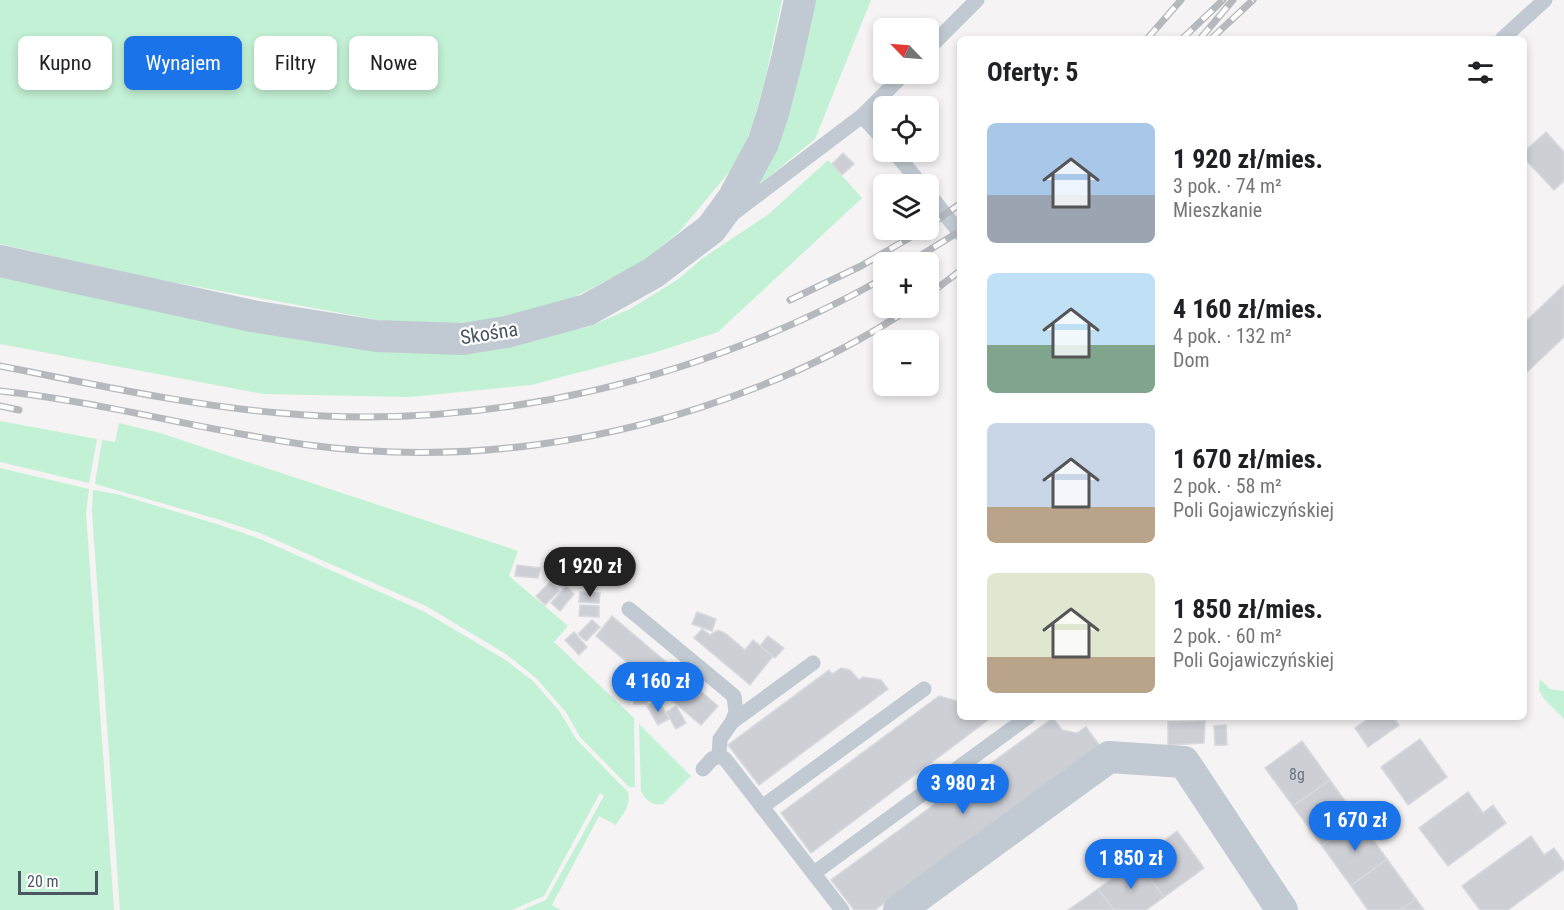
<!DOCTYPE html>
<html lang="pl">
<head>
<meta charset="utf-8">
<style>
	:root { --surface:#fff; --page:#f2f2f2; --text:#202124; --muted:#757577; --accent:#1a73e8 }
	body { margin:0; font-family:"Roboto Condensed",sans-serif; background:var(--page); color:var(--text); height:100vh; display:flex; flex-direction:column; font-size:22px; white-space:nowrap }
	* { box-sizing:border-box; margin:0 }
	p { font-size:20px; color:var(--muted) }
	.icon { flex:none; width:33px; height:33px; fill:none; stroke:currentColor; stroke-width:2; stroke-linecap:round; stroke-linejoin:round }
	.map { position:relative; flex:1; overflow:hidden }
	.details { position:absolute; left:957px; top:36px; width:570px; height:684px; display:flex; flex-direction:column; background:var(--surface); border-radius:9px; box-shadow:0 3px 9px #0003 }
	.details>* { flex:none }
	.top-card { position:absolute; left:18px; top:36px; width:570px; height:54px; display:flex; gap:12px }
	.needle { width:39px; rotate:295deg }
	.buttons { position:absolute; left:873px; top:18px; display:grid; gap:12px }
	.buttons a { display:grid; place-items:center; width:66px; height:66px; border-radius:9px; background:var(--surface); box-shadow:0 3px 9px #0003; font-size:30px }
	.scale { position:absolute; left:18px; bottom:15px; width:80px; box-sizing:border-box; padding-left:6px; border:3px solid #4a5661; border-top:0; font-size:16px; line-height:21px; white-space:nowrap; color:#4a5661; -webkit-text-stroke:4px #fff; paint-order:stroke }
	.price { position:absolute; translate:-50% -51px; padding:0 14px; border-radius:21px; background:var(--accent); color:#fff; font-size:20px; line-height:39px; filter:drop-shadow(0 2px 3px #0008) }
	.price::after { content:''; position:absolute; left:50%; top:36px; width:18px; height:14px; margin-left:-9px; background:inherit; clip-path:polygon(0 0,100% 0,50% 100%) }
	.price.selected { background:#222; color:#fff }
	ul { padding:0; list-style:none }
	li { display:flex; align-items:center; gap:18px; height:150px; padding:0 30px }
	li span { display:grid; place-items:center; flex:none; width:168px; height:120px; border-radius:9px; color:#555 }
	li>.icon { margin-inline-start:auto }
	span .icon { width:72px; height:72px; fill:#fffc; stroke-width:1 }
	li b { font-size:26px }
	h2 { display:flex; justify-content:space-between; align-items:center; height:72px; padding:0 30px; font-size:26px }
	.tag { padding:0 21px; border-radius:9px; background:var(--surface); box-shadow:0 3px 9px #0003; font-size:21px; line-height:54px }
	.tag.selected { background:var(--accent); color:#fff }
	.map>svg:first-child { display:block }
</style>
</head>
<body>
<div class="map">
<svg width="1564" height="910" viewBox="0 0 1564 910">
	<rect width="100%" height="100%" fill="#f5f3f3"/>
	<g fill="#c3f1d5">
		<path d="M0 0H782L765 80 754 120 745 144 730 171 679 232 642 262 573 298 495 321 455 327 378 320 145 277 0 244Z"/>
		<path d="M811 0H871L815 139 744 197Z"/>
		<path d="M828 160 862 198 718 332 653 353 531 385 410 397 263 394 0 344V275L247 331 537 338 588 327 630 309 677 280 703 258 769 214Z"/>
		<path d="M0 421 97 439 89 483 0 462Z"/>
		<path d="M119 423 160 433 518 551 509 576 568 626 554 642 634 718 635 787H629L580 737 566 712 537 679 506 654 426 606 260 533 217 519 95 484 102 440 115 442Z"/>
		<path d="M0 468 89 489 86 513 114 910H0Z"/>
		<path d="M93 490 117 494 220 525 260 539 423 611 504 659 533 681 560 712 576 739 628 792C631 806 623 814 616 825L599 816 552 905 561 910H522L546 900 604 796 600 793 544 896 512 910H120L92 512Z"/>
		<path d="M1540 679 1550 689 1564 691V719L1544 699 1539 690Z"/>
		<path d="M639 724 691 776 663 804C653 806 645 800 641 791Z"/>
	</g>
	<g fill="#cdcfd5" stroke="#d7d9de" stroke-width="1.5">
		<path d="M1546 132 1564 152V181L1554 190 1524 158V152Z"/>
		<path d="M843 153 854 164 842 175 832 164Z"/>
		<path d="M1564 285V337L1524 375V323Z"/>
		<path d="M517 565 540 568 538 578 515 576Z"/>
		<path d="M550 582 559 591 545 605 536 596Z"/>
		<path d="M566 586 574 594 560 611 551 603Z"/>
		<path d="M580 592 600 593 599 603 579 602Z"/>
		<path d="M580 605 599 606V617L579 616Z"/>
		<path d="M697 612 716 619 712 631 692 624Z"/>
		<path d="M612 616 718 706 701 725 596 636Z"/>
		<path d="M592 620 600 627 586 641 578 634Z"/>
		<path d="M702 629 710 635 718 630 726 634 745 650 753 640 773 656 750 685 694 638Z"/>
		<path d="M574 632 587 647 579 655 565 640Z"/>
		<path d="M768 636 784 648 775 658 760 646Z"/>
		<path d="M841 668 850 670 859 680 863 677 881 680 888 689 759 785 728 745 829 670 832 674Z"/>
		<rect x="634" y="682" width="13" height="22"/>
		<path d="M939 696 960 702V717H992L811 853 781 813Z"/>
		<path d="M658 700 669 719 658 725 647 706Z"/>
		<path d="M676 706 686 723 676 729 666 712Z"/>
		<path d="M1371 717H1393L1399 725 1368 747 1355 728Z"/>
		<path d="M1053 718 1062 730 1077 733 1086 727 1100 746 875 910H854L831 880Z"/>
		<path d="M1205 721 1204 743 1168 745V722Z"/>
		<path d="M1226 725 1227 745H1215L1214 726Z"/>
		<path d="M1420 739 1447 777 1408 805 1381 767Z"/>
		<path d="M1302 741 1330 780 1293 806 1265 768Z"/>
		<path d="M1330 780 1358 819 1322 846 1293 806Z"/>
		<path d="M1468 792 1483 813 1493 805 1506 823 1448 866 1419 828Z"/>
		<path d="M1358 819 1387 859 1351 886 1322 846Z"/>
		<path d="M1177 831 1204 868 1164 897 1137 861Z"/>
		<path d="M1531 836 1544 855 1554 848 1564 862V869L1508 910H1480L1462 886Z"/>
		<path d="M1387 859 1416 899 1400 910H1368L1351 886Z"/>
		<path d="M1137 861 1164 897 1146 910H1114L1098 889Z"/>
		<path d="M1098 889 1114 910H1068L1084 899Z"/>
		<path d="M1416 899 1424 910H1400Z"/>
	</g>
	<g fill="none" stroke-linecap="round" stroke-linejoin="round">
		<g stroke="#c1cad2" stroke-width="15">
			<path d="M1502 39 1545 0"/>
			<path d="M928 49 977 0"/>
			<path d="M862 116 884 140"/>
			<path d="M894 152 921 184"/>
			<path d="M928 193 960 233"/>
			<path d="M735 212 862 116 904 74"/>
			<path d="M629 609 734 696 736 712 732 722"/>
			<path d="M719 756 720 739 732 722 813 663"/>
			<path d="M703 769 712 759 719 756 725 759 842 910"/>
			<path d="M762 807 924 689"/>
			<path d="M814 873 1028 717"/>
		</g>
		<g stroke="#c1cad2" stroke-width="32">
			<path d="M0 261 252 316 376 336 463 339 506 332 587 310 653 273 711 229 733 199 763 143 773 113 787 59 800 0"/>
			<path d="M899 910 1109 757 1184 762 1282 910"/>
		</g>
		<g stroke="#b5b8bd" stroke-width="7">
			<g id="rail">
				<path d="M1147 39 1181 0"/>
				<path d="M1182 39 1223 0"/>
				<path d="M1200 39 1233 0"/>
				<path d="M1211 39 1253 0"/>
				<path d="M928 226 960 204"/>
				<path d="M910 262 960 231"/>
				<path d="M928 295 960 271"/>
				<path d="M790 300 861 266 923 230"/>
				<path d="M0 366C93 384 186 405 280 413 488 432 703 380 884 278"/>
				<path d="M0 391C104 402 205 431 308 445 460 465 612 444 755 388 809 367 862 341 910 308"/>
				<path d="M0 406 19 410"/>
			</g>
		</g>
		<use href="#rail" stroke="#fff" stroke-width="4.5" stroke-dasharray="14" stroke-linecap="butt"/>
	</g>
	<g text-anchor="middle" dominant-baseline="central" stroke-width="4.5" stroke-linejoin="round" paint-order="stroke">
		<g font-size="16" fill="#6b747e">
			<text x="1297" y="774">8g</text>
		</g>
		<g font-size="20" fill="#4a5661" stroke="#fff">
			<text transform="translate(489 333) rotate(-9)">Skośna</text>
		</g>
	</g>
</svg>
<div class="buttons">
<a><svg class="needle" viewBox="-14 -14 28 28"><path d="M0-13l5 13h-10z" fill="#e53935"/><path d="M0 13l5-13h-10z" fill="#757577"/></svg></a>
<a><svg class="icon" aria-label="locate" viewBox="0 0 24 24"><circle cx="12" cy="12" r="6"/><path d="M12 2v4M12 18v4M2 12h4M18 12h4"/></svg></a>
<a><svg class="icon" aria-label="layers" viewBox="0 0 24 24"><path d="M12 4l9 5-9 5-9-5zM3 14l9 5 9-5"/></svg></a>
<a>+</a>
<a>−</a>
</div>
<div class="scale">20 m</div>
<b class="price selected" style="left:590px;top:598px">1 920 zł</b>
<b class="price" style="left:658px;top:713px">4 160 zł</b>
<b class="price" style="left:963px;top:815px">3 980 zł</b>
<b class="price" style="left:1355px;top:852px">1 670 zł</b>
<b class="price" style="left:1131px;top:890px">1 850 zł</b>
<div class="top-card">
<a class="tag">Kupno</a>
<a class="tag selected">Wynajem</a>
<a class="tag">Filtry</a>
<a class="tag">Nowe</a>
</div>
<section class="details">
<h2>Oferty: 5<svg class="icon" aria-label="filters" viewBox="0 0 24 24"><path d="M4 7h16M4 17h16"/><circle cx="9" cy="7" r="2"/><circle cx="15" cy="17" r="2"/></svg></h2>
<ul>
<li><span style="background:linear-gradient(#a9c7e8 60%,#9aa5b1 0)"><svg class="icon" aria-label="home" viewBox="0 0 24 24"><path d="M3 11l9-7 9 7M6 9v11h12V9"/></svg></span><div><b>1 920 zł/mies.</b><p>3 pok. · 74 m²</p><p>Mieszkanie</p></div></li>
<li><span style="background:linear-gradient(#bfe0f5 60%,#7fa58c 0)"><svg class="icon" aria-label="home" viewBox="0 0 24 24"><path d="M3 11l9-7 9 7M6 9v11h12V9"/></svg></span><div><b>4 160 zł/mies.</b><p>4 pok. · 132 m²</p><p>Dom</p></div></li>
<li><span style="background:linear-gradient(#c9d6e8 70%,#b9a48a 0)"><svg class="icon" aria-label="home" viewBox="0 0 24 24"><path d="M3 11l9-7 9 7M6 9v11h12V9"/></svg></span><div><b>1 670 zł/mies.</b><p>2 pok. · 58 m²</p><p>Poli Gojawiczyńskiej</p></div></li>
<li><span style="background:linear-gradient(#dfe7d0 70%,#b9a48a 0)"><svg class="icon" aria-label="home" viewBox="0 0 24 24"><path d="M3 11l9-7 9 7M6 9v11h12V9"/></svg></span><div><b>1 850 zł/mies.</b><p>2 pok. · 60 m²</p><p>Poli Gojawiczyńskiej</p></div></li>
</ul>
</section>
</div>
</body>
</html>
